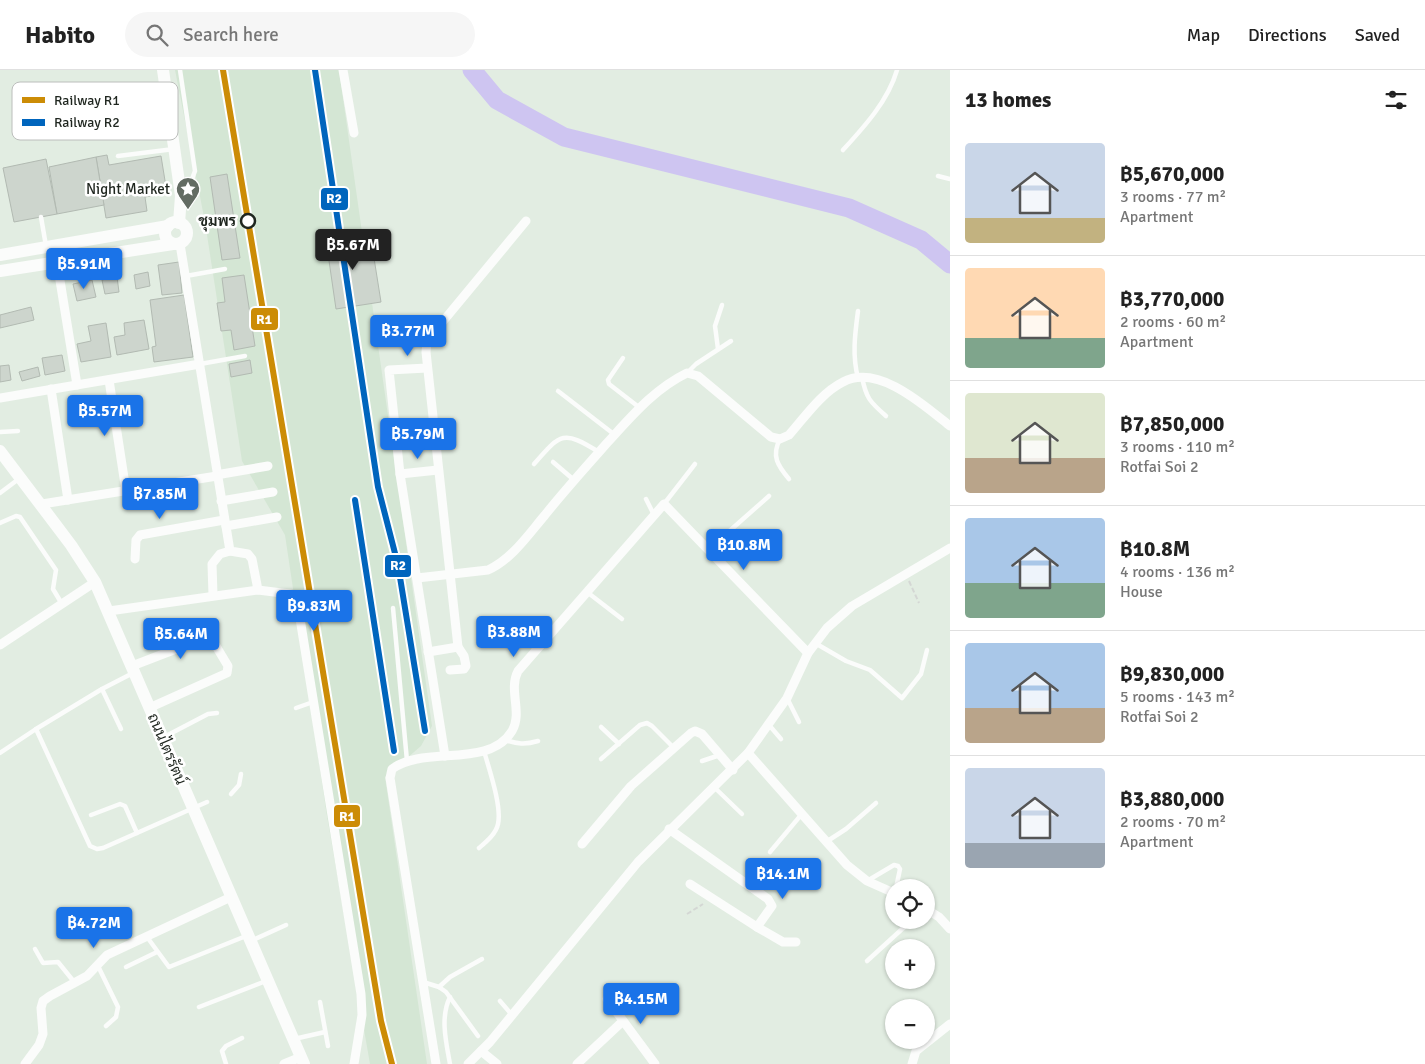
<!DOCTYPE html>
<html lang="en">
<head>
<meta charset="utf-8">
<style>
	:root { --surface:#fff; --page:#f6f6f6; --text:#222; --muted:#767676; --line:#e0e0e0; --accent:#1a73e8 }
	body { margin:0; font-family:Signika,Sarabun,sans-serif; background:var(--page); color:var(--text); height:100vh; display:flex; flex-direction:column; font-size:19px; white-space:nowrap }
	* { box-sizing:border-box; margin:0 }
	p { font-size:16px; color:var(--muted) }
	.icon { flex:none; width:28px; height:28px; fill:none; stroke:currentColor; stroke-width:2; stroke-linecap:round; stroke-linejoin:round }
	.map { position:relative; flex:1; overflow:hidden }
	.panel { display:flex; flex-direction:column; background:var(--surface); width:475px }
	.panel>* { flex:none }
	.fabs { position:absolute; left:885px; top:809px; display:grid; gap:10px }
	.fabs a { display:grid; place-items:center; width:50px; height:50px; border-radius:50%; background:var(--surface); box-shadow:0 1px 4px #0004; font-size:25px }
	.price { position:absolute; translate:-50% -42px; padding:0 11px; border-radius:5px; background:var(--accent); color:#fff; font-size:16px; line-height:32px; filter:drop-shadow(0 1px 2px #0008) }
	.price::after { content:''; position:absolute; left:50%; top:30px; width:15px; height:11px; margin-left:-8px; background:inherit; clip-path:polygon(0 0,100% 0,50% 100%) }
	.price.active { background:#222; color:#fff }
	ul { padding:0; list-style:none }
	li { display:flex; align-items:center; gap:15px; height:125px; padding:0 15px }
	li+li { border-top:1px solid var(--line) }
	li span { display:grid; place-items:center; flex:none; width:140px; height:100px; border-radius:5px; color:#555 }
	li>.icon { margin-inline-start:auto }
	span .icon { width:60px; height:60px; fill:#fffc; stroke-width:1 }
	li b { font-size:21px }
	h2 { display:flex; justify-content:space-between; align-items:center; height:60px; padding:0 15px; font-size:21px }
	header { display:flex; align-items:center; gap:30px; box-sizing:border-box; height:70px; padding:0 25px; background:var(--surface); border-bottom:1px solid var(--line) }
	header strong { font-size:24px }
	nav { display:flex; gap:28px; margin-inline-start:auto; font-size:18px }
	.search { width:350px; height:45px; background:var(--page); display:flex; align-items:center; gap:12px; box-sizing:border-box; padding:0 18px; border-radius:28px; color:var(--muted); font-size:19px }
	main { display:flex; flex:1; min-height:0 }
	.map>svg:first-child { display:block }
</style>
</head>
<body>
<header>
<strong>Habito</strong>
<div class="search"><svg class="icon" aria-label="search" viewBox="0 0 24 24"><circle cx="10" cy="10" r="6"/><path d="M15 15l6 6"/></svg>Search here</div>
<nav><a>Map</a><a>Directions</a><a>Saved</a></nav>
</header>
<main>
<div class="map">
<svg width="950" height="994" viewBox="0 0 950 994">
	<rect width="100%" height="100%" fill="#e2ede2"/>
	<path fill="#d4e6d4" d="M175 0H339L432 656 421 676 385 707 427 994H370L327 746 285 465 242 391 205 152Z"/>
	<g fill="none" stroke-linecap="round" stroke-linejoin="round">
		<path stroke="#cec5f1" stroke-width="19" d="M472 0 497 30 564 67 849 138 921 170 950 194"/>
	</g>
	<g fill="#cdd5cd" stroke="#b2bab2">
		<path d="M107 85 109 95 161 86 167 123 145 127 147 141 106 148 96 87Z"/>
		<path d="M96 87 104 135 57 144 49 97Z"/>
		<path d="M46 89 57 144 14 152 3 98Z"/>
		<path d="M227 104 240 188 222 190 210 107Z"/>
		<path d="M370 163 381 232 336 239 326 170Z"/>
		<path d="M179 192 182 223 162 225 158 195Z"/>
		<path d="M148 202 150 216 136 219 134 205Z"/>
		<path d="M244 205 255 276 234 280 231 260 221 261 217 233 225 232 222 208Z"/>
		<path d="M117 207 119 222 105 224 102 210Z"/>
		<path d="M92 210 96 227 77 231 73 214Z"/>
		<path d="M184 225 193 287 154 292 152 277 156 276 150 230Z"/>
		<path d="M31 237 34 250 0 258V245Z"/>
		<path d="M144 250 149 279 117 285 114 267 125 265 124 253Z"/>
		<path d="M106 253 111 287 81 292 77 274 91 271 88 256Z"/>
		<path d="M62 285 65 301 45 305 42 288Z"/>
		<path d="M250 290 252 303 231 307 229 294Z"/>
		<path d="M9 295 11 310 0 312V296Z"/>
		<path d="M38 297 40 306 22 311 19 302Z"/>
	</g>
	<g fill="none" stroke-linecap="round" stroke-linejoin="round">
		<g stroke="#d4d7d4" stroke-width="2" stroke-dasharray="5 2.5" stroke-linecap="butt">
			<path d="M909 511 919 533"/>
			<path d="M687 844 703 834"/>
		</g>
		<g stroke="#fbfcfb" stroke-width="4.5">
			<path d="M180 0 195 101 192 109 181 116"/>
			<path d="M843 80C864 57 888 31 897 0"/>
			<path d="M118 86 174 79"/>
			<path d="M938 106 950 109"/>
			<path d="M41 147 46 176"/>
			<path d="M186 206 225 199"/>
			<path d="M858 241C855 264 852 285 858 308"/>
			<path d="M718 279 715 256 722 235"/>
			<path d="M623 288 608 310 609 314 640 338"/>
			<path d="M200 294 245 286"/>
			<path d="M688 302 696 294 731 271"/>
			<path d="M862 307C866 328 870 332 886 346"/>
			<path d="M558 321 615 365"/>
			<path d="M0 362 18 361"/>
			<path d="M780 369C771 386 778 396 789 409"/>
			<path d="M553 392 574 410"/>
			<path d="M534 394C561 363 563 360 599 382"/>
			<path d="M0 423 20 408"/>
			<path d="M646 429 654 445"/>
			<path d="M664 434 695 394"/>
			<path d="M0 453 16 446 20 447 56 500 53 519 62 534"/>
			<path d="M708 480 769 426"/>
			<path d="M587 522 622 549"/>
			<path d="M393 538 407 691"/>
			<path d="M519 557C522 571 524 575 538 578"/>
			<path d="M815 573 846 591 870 600 902 628 921 604 927 580"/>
			<path d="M133 603 102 619 36 659 90 776 97 779 103 778 207 732"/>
			<path d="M102 619 121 659"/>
			<path d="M787 628 799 652"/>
			<path d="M296 638 313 632"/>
			<path d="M769 655 781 669"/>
			<path d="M601 657 619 674"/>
			<path d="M164 667 208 644 217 643"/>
			<path d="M505 670C517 674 525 675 538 671"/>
			<path d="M0 683 36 659"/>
			<path d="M601 689 640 655 647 653 652 656 673 677"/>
			<path d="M702 691 720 685"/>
			<path d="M715 718 742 744"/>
			<path d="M231 724 239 715 241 704"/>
			<path d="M91 745 120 734 125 736 137 763"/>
			<path d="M826 772 846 759 876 733"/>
			<path d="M479 778C486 772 496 764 498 754 502 736 489 699 484 681"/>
			<path d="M770 782 801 745"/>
			<path d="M867 811 894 795 898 796 900 799 896 818"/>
			<path d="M147 867 169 897 246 866"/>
			<path d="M253 870 286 855"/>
			<path d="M35 879 43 893 58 892 75 913"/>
			<path d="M867 891 912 850"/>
			<path d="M98 896 118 937 116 947 106 956"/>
			<path d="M126 897 157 882"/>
			<path d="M423 912 439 917 446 922 478 966"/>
			<path d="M439 917 450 907 482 889"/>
			<path d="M450 927C440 947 446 972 450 994"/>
			<path d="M500 931 512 945"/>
			<path d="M320 932 328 976"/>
			<path d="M199 937 266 911"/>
			<path d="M294 969 325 962"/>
			<path d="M226 994 222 981 226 976 242 968"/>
		</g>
		<g stroke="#fbfcfb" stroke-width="9">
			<path d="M343 0 354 63"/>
			<path d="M180 174 230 481 248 484 252 489 258 520 290 524 297 530 361 924 362 945 354 994"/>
			<path d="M57 192 77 315"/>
			<path d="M427 298 389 300 400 404 445 686"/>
			<path d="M109 310 126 421"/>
			<path d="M51 319 68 430"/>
			<path d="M0 328 200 294"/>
			<path d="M400 404 438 400"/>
			<path d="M216 405 268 396"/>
			<path d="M221 431 273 422"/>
			<path d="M42 434 217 406"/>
			<path d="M226 456 277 447"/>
			<path d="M135 489 136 470 140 465 224 450"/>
			<path d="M417 508 488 500C512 489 528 465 545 445 565 420 586 397 607 373 631 347 654 319 687 303L698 306 771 367 780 369 789 365C805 347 821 323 843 312 878 293 925 336 950 356"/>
			<path d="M213 525 212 494 220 484 230 481"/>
			<path d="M109 541 258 520"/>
			<path d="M0 575 95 512"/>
			<path d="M428 582 458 577 426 282 427 273 435 261 526 151"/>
			<path d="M132 596 210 566 228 596 227 603 149 638"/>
			<path d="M450 600 464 599 466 596 464 586 458 577"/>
			<path d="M748 683 847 795 867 811 894 823"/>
			<path d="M669 759 768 829 772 836 757 857 690 814"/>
			<path d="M582 774 631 716 691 663 695 661 702 664 733 700"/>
			<path d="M926 839 939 847 950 859"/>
			<path d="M757 857 783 872H796"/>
			<path d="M607 929 655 994"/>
			<path d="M481 981 497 994"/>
			<path d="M25 994 39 975 43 964 41 938 43 931 50 926 87 906 107 885 231 827"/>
			<path d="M284 994 301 987"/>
			<path d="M436 994 390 708 392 699C424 675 489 699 512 661 523 642 508 620 518 601L664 434 808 583"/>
			<path d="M468 994 490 972 638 792 748 683 787 628 808 583 827 558 852 536 950 478"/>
			<path d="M577 994 623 951"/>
			<path d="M912 994 916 981 950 954"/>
		</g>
		<g stroke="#fbfcfb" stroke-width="12">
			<path d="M163 0 181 126 179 153"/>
			<circle cx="176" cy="163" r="11"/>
			<path d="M0 185 168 156"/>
			<path d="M0 201 173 174"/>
			<path d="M0 381 71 475 95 512 304 994"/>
		</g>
		<g stroke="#fff" stroke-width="10">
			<path id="rail-1" d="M223 0 381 951 392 994"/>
		</g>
		<g stroke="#fff" stroke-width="10">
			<g id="rail-2">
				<path d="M315 0 378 417 398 495 425 661"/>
				<path d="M355 430 394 681"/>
			</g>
		</g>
		<use href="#rail-1" stroke="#cc8c06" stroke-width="6"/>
		<use href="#rail-2" stroke="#0065bd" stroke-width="6"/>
	</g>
	<defs>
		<g id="sight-pin" transform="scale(1.25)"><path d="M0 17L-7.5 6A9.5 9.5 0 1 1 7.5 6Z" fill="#636c63" stroke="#fff"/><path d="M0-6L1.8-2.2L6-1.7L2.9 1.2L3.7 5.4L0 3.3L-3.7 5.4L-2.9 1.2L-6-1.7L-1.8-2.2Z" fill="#fff"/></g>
	</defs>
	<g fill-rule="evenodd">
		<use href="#sight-pin" x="188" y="119"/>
	</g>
	<circle fill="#fff" stroke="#1f261f" stroke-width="2.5" cx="248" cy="151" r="7"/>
	<g text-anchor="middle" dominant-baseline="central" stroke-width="5" stroke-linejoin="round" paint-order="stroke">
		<g font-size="15" fill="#1f261f" stroke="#fff" text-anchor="end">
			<text x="170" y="119">Night Market</text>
		</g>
		<g font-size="15" font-weight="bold" fill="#1f261f" stroke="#fff" text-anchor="end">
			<text x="236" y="151">ชุมพร</text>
		</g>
		<g font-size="15" fill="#1f261f" stroke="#fff">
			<text transform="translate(167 679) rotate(67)">ถนนไตรรัตน์</text>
		</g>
	</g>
	<rect x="12" y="12" width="166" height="58" rx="8" fill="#fff" stroke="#bcbebc" stroke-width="1"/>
	<rect x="22" y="27" width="23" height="6" fill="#cc8c06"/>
	<rect x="22" y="49" width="23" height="7" fill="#0065bd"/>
	<g font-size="14" fill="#1f261f">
		<text x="54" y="35">Railway R1</text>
		<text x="54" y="57">Railway R2</text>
	</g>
	<g stroke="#fff" stroke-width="2">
		<rect x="320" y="117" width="29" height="24" rx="5" fill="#0065bd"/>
		<rect x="250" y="237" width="29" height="24" rx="5" fill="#cc8c06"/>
		<rect x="384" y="484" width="28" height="24" rx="5" fill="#0065bd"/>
		<rect x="333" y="734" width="28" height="24" rx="5" fill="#cc8c06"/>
	</g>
	<g font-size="14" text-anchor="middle" font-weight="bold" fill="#fff">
		<text x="334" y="133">R2</text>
		<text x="264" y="254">R1</text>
		<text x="398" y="500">R2</text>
		<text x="347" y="751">R1</text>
	</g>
</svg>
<div class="fabs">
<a><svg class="icon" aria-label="locate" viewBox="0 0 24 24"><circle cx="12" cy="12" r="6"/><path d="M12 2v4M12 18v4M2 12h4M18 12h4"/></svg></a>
<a>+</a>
<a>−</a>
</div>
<b class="price active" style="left:353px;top:201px">฿5.67M</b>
<b class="price" style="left:84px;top:220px">฿5.91M</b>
<b class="price" style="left:408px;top:287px">฿3.77M</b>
<b class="price" style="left:105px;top:367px">฿5.57M</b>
<b class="price" style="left:418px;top:390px">฿5.79M</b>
<b class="price" style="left:160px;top:450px">฿7.85M</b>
<b class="price" style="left:744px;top:501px">฿10.8M</b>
<b class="price" style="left:314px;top:562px">฿9.83M</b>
<b class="price" style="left:514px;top:588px">฿3.88M</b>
<b class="price" style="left:181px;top:590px">฿5.64M</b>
<b class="price" style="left:783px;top:830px">฿14.1M</b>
<b class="price" style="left:94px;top:879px">฿4.72M</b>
<b class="price" style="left:641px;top:955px">฿4.15M</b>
</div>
<section class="panel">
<h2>13 homes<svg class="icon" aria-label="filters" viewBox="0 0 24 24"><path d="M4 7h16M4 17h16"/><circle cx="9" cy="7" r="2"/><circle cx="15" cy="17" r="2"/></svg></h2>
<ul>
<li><span style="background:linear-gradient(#c9d6e8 75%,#c2b280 0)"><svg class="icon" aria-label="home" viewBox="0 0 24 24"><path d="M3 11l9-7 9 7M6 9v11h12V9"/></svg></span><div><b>฿5,670,000</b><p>3 rooms · 77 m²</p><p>Apartment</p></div></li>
<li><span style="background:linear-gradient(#ffd9b3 70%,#7fa58c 0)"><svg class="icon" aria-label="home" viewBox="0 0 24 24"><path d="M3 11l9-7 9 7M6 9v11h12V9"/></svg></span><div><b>฿3,770,000</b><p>2 rooms · 60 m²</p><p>Apartment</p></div></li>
<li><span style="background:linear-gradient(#dfe7d0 65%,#b9a48a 0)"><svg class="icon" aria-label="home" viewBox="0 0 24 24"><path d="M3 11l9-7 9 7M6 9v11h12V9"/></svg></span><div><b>฿7,850,000</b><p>3 rooms · 110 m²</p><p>Rotfai Soi 2</p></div></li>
<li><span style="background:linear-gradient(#a9c7e8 65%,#7fa58c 0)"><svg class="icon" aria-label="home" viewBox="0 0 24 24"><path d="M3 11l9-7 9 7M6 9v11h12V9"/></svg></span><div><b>฿10.8M</b><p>4 rooms · 136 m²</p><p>House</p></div></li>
<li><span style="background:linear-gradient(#a9c7e8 65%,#b9a48a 0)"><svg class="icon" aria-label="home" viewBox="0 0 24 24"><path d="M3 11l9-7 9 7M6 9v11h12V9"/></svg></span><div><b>฿9,830,000</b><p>5 rooms · 143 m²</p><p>Rotfai Soi 2</p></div></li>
<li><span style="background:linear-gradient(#c9d6e8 75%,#9aa5b1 0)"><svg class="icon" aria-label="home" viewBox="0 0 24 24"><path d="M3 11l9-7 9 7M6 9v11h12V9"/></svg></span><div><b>฿3,880,000</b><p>2 rooms · 70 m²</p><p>Apartment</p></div></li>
</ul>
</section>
</main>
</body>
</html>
